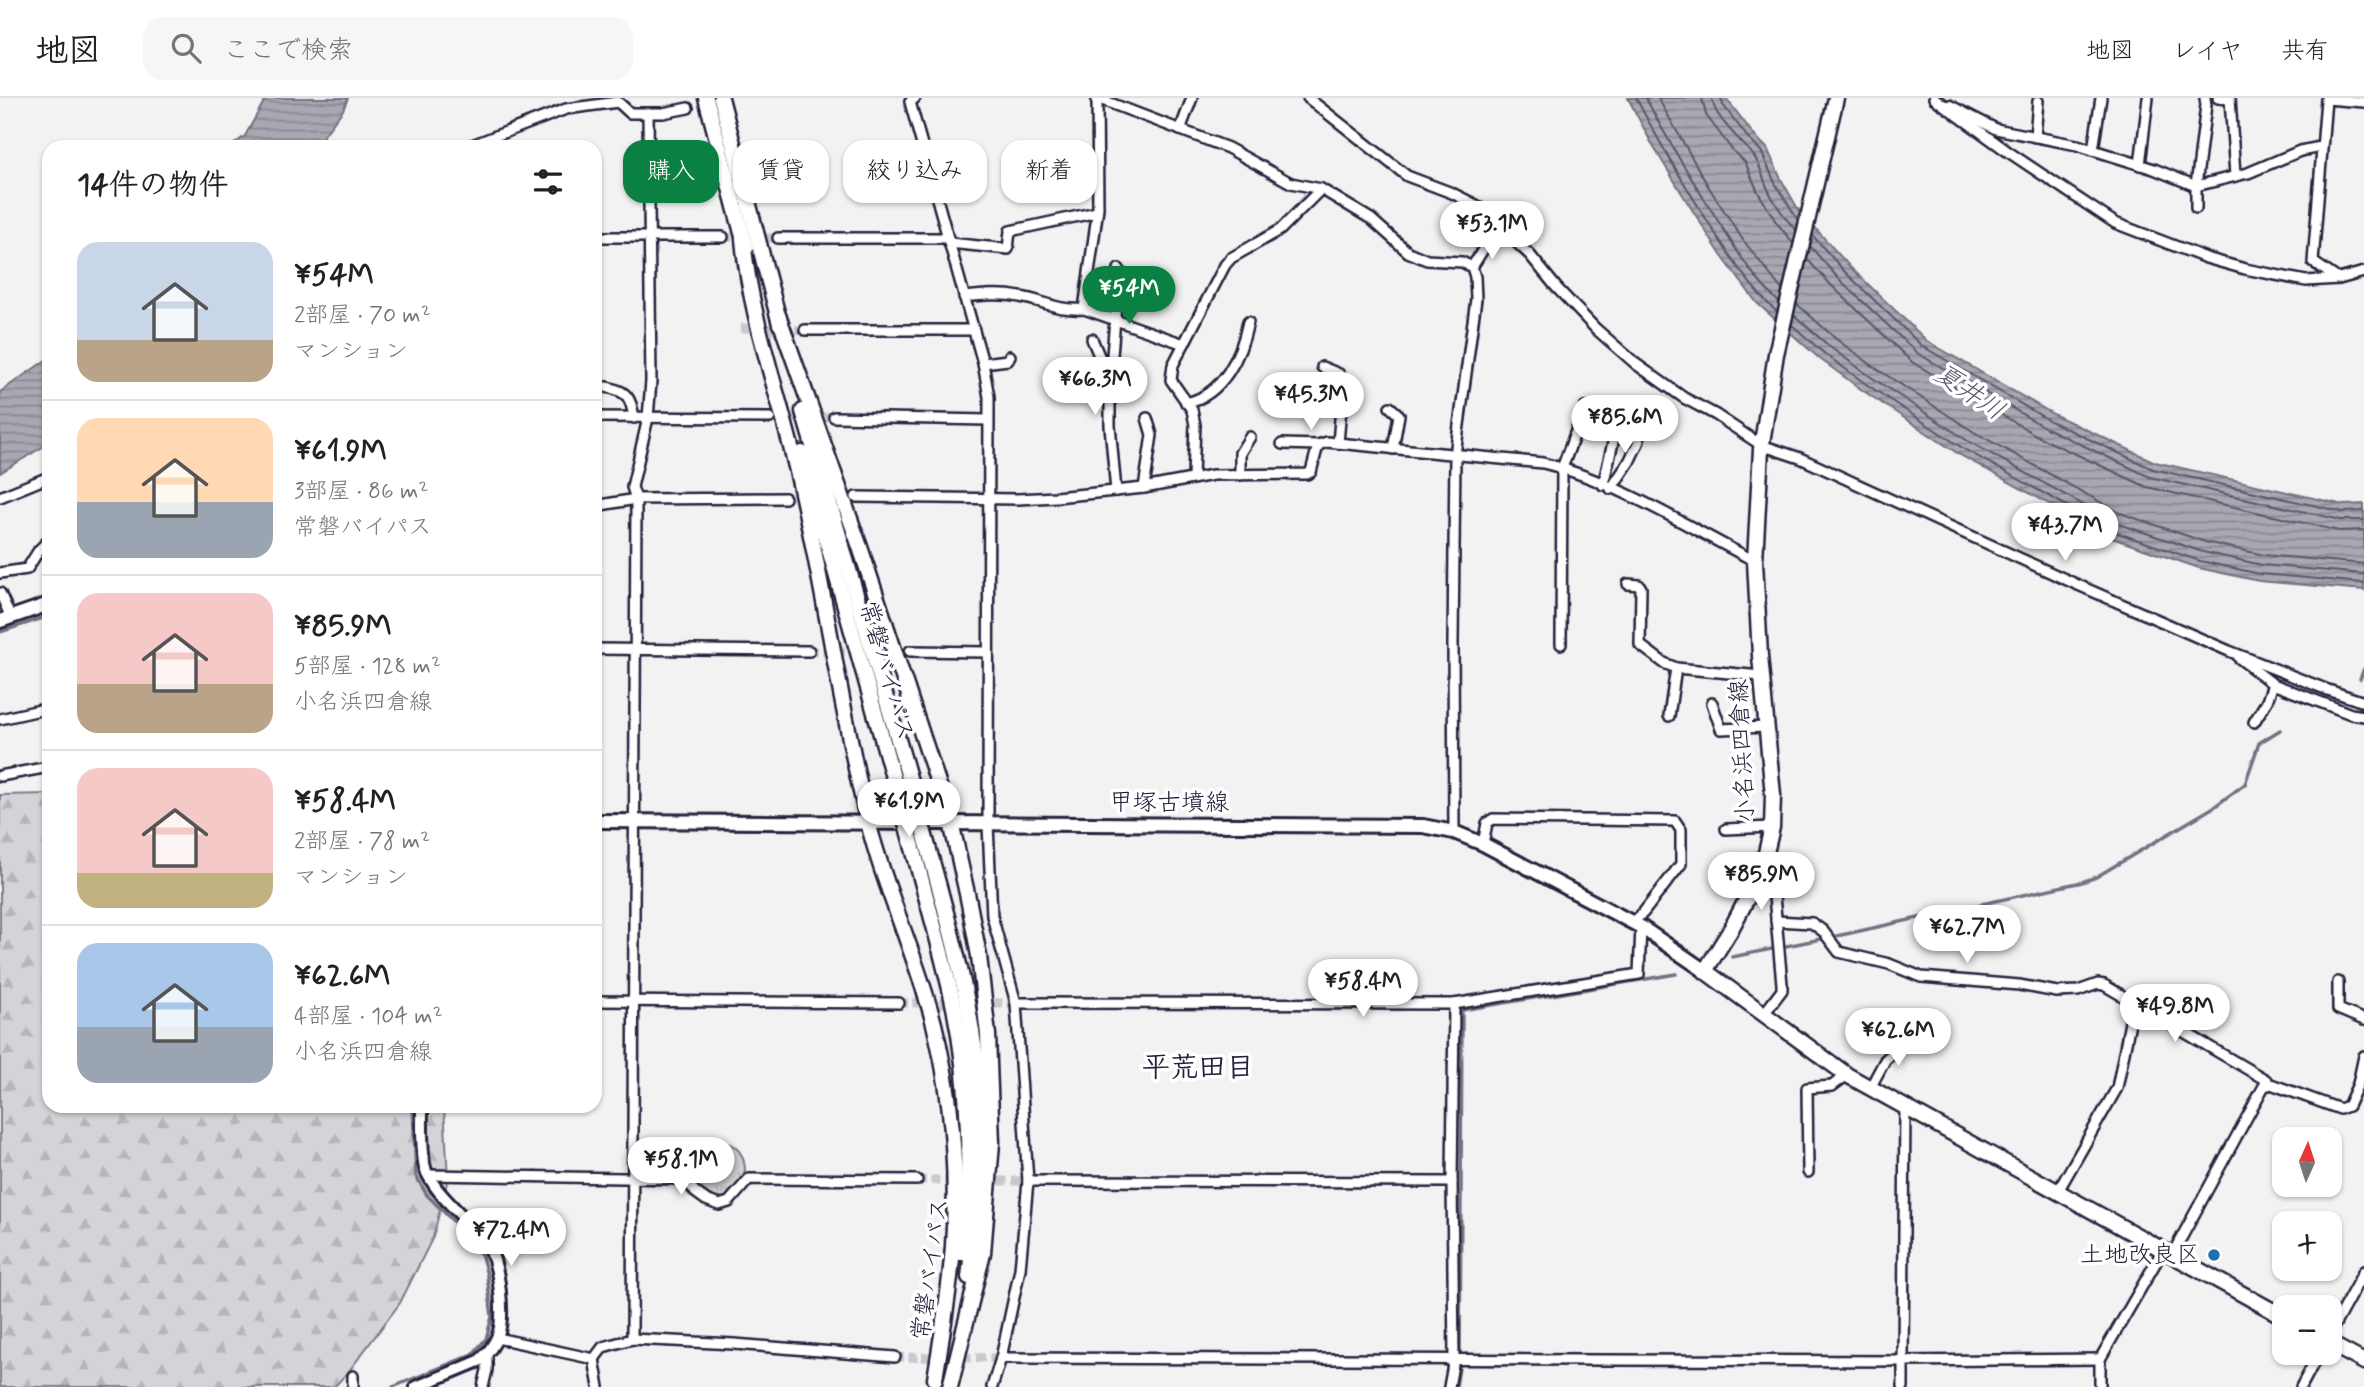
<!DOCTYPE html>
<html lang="ja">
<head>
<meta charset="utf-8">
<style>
	:root { --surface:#fff; --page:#f6f6f6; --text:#222; --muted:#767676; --line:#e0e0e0; --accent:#0b8043 }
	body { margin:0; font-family:Mynerve,"Klee One",sans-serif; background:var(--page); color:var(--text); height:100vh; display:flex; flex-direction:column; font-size:26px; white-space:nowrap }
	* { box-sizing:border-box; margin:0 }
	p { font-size:23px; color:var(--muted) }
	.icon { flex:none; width:38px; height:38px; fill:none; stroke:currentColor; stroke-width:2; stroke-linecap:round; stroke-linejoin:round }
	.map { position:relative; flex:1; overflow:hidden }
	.sheet { position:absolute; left:42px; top:42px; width:560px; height:973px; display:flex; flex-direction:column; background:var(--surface); border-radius:21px; box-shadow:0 2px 5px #0004 }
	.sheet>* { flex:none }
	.guide { position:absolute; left:623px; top:42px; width:665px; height:63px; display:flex; gap:14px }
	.needle { width:46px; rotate:3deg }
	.fabs { position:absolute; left:2272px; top:1029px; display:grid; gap:14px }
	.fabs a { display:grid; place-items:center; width:70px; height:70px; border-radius:14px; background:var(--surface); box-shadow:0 2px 5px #0004; font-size:35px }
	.price { position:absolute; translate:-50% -60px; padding:0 16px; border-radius:24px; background:#fff; color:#222; font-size:23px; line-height:46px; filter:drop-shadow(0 2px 4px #0008) }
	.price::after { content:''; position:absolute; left:50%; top:42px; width:21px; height:16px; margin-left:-10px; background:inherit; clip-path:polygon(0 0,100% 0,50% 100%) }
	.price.on { background:var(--accent); color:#fff }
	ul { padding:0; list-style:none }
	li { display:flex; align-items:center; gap:21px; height:175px; padding:0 35px }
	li+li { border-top:2px solid var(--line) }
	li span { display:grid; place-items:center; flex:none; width:196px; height:140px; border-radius:21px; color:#555 }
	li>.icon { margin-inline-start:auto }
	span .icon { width:84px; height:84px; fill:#fffc; stroke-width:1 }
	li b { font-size:30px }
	h2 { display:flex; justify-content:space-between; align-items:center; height:84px; padding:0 35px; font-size:30px }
	.tag { padding:0 24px; border-radius:21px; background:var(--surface); box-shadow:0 2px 5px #0004; font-size:24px; line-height:63px }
	.tag.on { background:var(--accent); color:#fff }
	header { display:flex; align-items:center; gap:42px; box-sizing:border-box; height:98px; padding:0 35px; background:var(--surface); border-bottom:2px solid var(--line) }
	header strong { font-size:33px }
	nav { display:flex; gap:38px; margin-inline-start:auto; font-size:24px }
	.search { width:490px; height:63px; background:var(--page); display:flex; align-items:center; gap:18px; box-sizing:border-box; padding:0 24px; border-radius:21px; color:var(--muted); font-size:26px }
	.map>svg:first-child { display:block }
</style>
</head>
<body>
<header>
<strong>地図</strong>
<div class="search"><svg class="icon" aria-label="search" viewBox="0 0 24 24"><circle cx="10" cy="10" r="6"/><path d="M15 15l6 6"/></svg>ここで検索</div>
<nav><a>地図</a><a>レイヤ</a><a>共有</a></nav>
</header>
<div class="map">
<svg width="2364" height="1289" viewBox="0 0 2364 1289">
	<defs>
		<pattern id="grass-tufts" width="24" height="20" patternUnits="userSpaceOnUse" patternTransform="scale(1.75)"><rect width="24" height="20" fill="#d3d3d8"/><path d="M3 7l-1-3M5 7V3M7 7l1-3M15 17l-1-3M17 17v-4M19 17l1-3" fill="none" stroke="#b5b5ba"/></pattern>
		<pattern id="forest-firs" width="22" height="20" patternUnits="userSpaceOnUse" patternTransform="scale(1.75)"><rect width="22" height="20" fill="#d3d3d8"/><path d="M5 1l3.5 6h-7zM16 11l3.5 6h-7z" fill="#b5b5ba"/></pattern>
		<pattern id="water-rules" width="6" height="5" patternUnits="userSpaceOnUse" patternTransform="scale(1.75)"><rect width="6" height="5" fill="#a8a8b2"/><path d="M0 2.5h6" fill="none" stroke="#888892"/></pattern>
	</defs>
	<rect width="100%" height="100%" fill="#f2f2f3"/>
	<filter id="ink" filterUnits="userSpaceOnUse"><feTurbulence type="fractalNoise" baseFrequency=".0143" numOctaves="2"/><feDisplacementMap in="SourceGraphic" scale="14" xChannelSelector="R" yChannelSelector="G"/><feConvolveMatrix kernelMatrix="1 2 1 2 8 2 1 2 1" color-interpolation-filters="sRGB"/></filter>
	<g filter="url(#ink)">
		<path fill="url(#grass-tufts)" stroke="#7a7a8a" stroke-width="2" d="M720 1043C737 1045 745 1057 745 1074 740 1083 735 1097 725 1102 709 1110 688 1081 684 1069L687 1050 693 1047Z"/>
		<path fill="url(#forest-firs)" stroke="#7a7a8a" stroke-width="2" d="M49 696V1008H444L448 1081 433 1139 400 1205 349 1273 334 1289H0V697Z"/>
		<g fill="url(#water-rules)" stroke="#727282" stroke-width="2">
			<path d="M266 0H348L343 12 315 49H230L245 38Z"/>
			<path d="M1628 0H1726L1754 37 1767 50 1781 81 1798 111 1850 169 1927 243 2053 316 2155 364 2344 407 2364 406V492L2259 483 2199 470 2109 439 1960 357 1862 292 1820 261 1757 205 1721 157 1686 102 1653 48Z"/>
			<path d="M49 260V345L0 375V294Z"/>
		</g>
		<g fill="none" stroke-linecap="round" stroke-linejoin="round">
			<g stroke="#58586b" stroke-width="2">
				<path d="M1636 0C1659 44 1684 86 1710 127 1730 158 1750 190 1777 214"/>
				<path d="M1646 0C1668 44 1694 85 1720 126 1737 153 1755 183 1779 204"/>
				<path d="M1658 0 1708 88 1743 142 1782 192"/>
				<path d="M1702 0 1706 17 1733 53 1745 64 1758 94 1776 124 1793 145"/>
				<path d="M1712 0C1713 19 1741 42 1753 57 1760 65 1762 77 1766 87 1773 103 1784 119 1796 132"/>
				<path d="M1721 0 1723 7 1749 41 1761 53 1775 85 1798 122"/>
				<path d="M1813 138 1845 174 1922 248 2050 323 2153 371 2343 414 2364 413"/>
				<path d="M1810 148 1838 180 1917 255 2046 330 2150 379 2341 422H2364"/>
				<path d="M1807 161 1832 188 1912 264 2041 340 2147 389 2339 433 2364 432"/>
				<path d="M1797 206 1836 241 1877 271 1974 334 2120 415 2205 444 2264 457 2364 466"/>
				<path d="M1794 217 1830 249 1871 279 1968 343 2116 425 2203 454 2262 467 2364 476"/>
				<path d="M1792 227 1825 256 1866 286 1964 351 2112 433 2200 463 2260 476 2364 485"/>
			</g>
			<g stroke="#727282" stroke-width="3.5">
				<path d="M0 534 49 518"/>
				<path d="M2360 581 2364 571"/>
				<path d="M1732 859 1846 836 2082 784 2096 779 2214 709 2245 686 2259 645 2280 632"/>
				<path d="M393 1289 473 1256 486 1241 492 1219 487 1177 482 1158 469 1139 427 1097 416 1078 413 1008"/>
				<path d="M1456 1289 1460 1264 1462 912 1676 876"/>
			</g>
			<g stroke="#c8c8ce" stroke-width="9" stroke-dasharray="9 4.5" stroke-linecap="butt">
				<path d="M723 139 778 140"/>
				<path d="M741 230 805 232"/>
				<path d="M779 320 834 319"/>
				<path d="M809 553H910"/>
				<path d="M899 905H1016"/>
				<path d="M917 1082H957"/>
				<path d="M985 1083H1028"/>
				<path d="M895 1259 1001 1260"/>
			</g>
			<g stroke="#22223b" stroke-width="14">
				<g id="minor">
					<path d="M915 0 910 4 948 140"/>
					<path d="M1097 0 1228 50 1291 85 1321 91 1371 121 1408 154 1427 162 1462 164 1472 169 1475 179 1476 201 1455 357 1453 545 1454 734"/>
					<path d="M1308 0 1407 78 1452 95 1476 107 1530 157 1556 189 1596 231 1636 266 1684 300 1716 317 1761 347 1800 360 2078 487 2229 553 2328 592 2364 604"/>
					<path d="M1934 0 2007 53 2115 125 2206 160 2245 171 2306 183 2339 181 2364 174"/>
					<path d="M2218 0 2230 1"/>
					<path d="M2230 0 2235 78"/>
					<path d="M1949 7 1996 31 2077 47 2154 71 2196 88 2248 75 2300 53 2321 49"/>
					<path d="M1180 32 1192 0"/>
					<path d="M2035 39 2038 3"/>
					<path d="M467 49 566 11 618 4 630 15H663L688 10"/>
					<path d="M2093 52 2101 0"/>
					<path d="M2140 67 2148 0"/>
					<path d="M2196 110V88L2206 7 2205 0"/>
					<path d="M595 139H723"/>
					<path d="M778 140H948L983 265 989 299 988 726 992 818 1016 905 1028 1083 1020 1171 1001 1260 992 1289"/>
					<path d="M949 145 1008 151 1010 133 1097 114"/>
					<path d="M1472 169 1491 139"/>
					<path d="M2338 181 2313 164 2326 1 2364 4"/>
					<path d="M964 199C982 197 1001 195 1020 199 1045 203 1057 213 1084 211L1098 110 1097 2"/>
					<path d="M1084 211 1184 246"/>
					<path d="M805 232H974"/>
					<path d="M1092 241 1110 284V328L1116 393"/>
					<path d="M983 265 1008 262 1010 258"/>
					<path d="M1322 269 1339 276 1343 286 1338 345"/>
					<path d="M1110 282 1119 171"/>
					<path d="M606 289C627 293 631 299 634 320"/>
					<path d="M1186 305C1223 297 1241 258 1248 224"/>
					<path d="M1390 309 1399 317 1393 351"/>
					<path d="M595 319 770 320"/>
					<path d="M834 319 988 322"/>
					<path d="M1282 346 1318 347"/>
					<path d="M1240 377V355L1250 339"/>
					<path d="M1193 379 1195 327 1192 312 1171 282 1173 267 1225 167 1231 160 1280 132 1321 91"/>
					<path d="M1603 387 1619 319"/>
					<path d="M1144 390 1152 337 1147 320"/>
					<path d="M1611 391 1629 364 1639 343"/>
					<path d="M0 399 49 379"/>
					<path d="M856 399 1018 401 1056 399 1144 390 1213 377 1307 376 1311 374 1318 347 1327 344 1543 365C1616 383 1688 429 1755 463"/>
					<path d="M595 408 636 401 632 389 648 320 651 283 648 15"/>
					<path d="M0 475 27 471 39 452 49 442"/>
					<path d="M1628 486 1639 487 1641 490 1640 547 1664 565 1676 570 1761 578"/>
					<path d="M0 495 11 520"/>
					<path d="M1561 546 1562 370 1585 309"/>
					<path d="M595 551 809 553"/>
					<path d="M910 553 987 554"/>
					<path d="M2239 560 2273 586 2351 616 2364 618"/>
					<path d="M1712 605 1721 631 1766 629"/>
					<path d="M1669 618 1676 570"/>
					<path d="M0 621 49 610"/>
					<path d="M2254 624 2267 603 2273 586"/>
					<path d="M0 678 49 669"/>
					<path d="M1726 731 1772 729"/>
					<path d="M1483 746 1487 725 1493 721 1675 723 1681 732V766L1643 815 1632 825"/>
					<path d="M1758 775 1770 781 1773 787 1782 886V892L1763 917"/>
					<path d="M1776 823 1812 825 1823 833 1839 854 1889 866 1921 879 2019 887 2057 894 2078 893 2098 886 2104 887 2266 982 2268 987"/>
					<path d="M2338 884V911L2364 922"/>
					<path d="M595 903 899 905"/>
					<path d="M1016 905 1454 906 1639 876 1641 829"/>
					<path d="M1870 990 1885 962 1910 939"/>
					<path d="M1808 1074 1807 990 1832 988 1847 977"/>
					<path d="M429 1077 686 1081 695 1094 706 1102 719 1107 729 1104 749 1081 917 1082"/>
					<path d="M1028 1083 1452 1084"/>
					<path d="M2058 1093 2117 990 2134 904"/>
					<path d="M2172 1157 2264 988 2271 986 2340 1011 2348 1008 2358 986 2364 958"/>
					<path d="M2329 1237 2364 1173"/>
					<path d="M497 1240 594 1261 603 1249 632 1241 734 1246 895 1259"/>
					<path d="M632 1241 636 401 785 400"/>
					<path d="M1001 1260 1903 1263 1905 1010"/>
					<path d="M594 1261 599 1289"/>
					<path d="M353 1278V1289"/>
					<path d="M483 1289 487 1272V1256"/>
					<path d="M1449 1289 1454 1261 1452 1084 1454 906"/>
					<path d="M1903 1289V1263L2100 1261"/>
					<path d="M2100 1289V1261L2163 1152"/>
					<path d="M2301 1289 2319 1255"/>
				</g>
			</g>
			<g stroke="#22223b" stroke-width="16">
				<path id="tertiary" d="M416 1289 479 1263C487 1256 494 1248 498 1237 505 1217 499 1166 488 1148 470 1121 440 1103 426 1073 421 1061 422 1022 422 1008"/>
			</g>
			<g stroke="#22223b" stroke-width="18">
				<g id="secondary">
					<path d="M0 523 49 506"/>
					<path d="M595 723 1423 728 1454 734 1483 746 1641 829 1705 873"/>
				</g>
			</g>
			<g stroke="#22223b" stroke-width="19">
				<g id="primary">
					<path d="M1836 0 1776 256 1761 351 1755 463 1760 558 1773 697 1772 729 1766 755 1753 789 1730 833 1705 873 1847 977 2284 1219"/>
					<path d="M2329 1245 2364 1264"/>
				</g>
			</g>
			<g stroke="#22223b" stroke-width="19">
				<g id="trunk">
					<path d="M706 0 746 150"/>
					<path d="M721 0 780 226"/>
					<path d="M743 141C750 218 778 293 796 369 824 485 839 604 867 720 884 790 916 856 934 926 952 998 958 1074 953 1148 950 1192 942 1237 935 1281"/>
					<path d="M778 217 860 449 951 724 968 800 979 858 988 937 992 1045 983 1155 950 1289"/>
					<path d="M803 313 914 697"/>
					<path d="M802 355 898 697"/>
					<path d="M928 749C949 824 973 909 978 986 983 1050 977 1115 969 1179"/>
					<path d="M913 750C926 800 941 850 952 900 969 976 974 1079 961 1155"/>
				</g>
			</g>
			<use href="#minor" stroke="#fff" stroke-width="9"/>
			<use href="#tertiary" stroke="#fff" stroke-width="10"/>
			<use href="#secondary" stroke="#fff" stroke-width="12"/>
			<use href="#primary" stroke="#fff" stroke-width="14"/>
			<use href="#trunk" stroke="#fff" stroke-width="14"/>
			<g stroke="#22223b" stroke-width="19" stroke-linecap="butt">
				<g id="trunk-bridge">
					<path d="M898 697 913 750"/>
					<path d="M914 697 928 749"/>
				</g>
			</g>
			<use href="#trunk-bridge" stroke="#fff" stroke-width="14"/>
		</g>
	</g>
	<circle fill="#1f6fb2" stroke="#fff" stroke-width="2.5" cx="2214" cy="1157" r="7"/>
	<g text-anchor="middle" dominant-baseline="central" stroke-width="7" stroke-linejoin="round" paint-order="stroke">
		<g font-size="24" fill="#22223b" stroke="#fff">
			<text transform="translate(886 573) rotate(74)">常磐バイパス</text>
			<text transform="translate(1743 653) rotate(-93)">小名浜四倉線</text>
			<text x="1169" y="705">甲塚古墳線</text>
			<text transform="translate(931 1171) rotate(-82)">常磐バイパス</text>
		</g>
		<g font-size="24" fill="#22223b" stroke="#fff" text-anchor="end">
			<text x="2200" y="1157">土地改良区</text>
		</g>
		<g font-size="26" font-style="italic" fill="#58586b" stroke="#fff">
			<text transform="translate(1969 295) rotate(34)">夏井川</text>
		</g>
		<g font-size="28" font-weight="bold" fill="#22223b" stroke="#fff">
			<text x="1198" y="970">平荒田目</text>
		</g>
	</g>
</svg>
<div class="fabs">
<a><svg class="needle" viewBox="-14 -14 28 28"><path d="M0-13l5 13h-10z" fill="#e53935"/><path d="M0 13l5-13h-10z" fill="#767676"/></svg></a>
<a>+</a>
<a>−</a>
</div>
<b class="price" style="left:1492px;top:163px">¥53.1M</b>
<b class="price on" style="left:1129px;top:228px">¥54M</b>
<b class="price" style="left:1095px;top:319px">¥66.3M</b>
<b class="price" style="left:1311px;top:334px">¥45.3M</b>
<b class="price" style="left:1625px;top:357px">¥85.6M</b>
<b class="price" style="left:2065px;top:465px">¥43.7M</b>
<b class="price" style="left:909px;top:741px">¥61.9M</b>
<b class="price" style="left:1761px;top:814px">¥85.9M</b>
<b class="price" style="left:1967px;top:867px">¥62.7M</b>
<b class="price" style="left:1363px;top:921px">¥58.4M</b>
<b class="price" style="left:2175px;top:946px">¥49.8M</b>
<b class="price" style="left:1898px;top:970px">¥62.6M</b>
<b class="price" style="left:681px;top:1099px">¥58.1M</b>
<b class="price" style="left:511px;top:1170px">¥72.4M</b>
<div class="guide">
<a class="tag on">購入</a>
<a class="tag">賃貸</a>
<a class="tag">絞り込み</a>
<a class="tag">新着</a>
</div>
<section class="sheet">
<h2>14件の物件<svg class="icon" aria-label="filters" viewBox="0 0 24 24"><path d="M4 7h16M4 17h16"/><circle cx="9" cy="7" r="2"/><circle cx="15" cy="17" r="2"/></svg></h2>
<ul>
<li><span style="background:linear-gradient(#c9d6e8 70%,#b9a48a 0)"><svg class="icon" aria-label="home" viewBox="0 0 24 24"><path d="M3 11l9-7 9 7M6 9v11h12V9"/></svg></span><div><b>¥54M</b><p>2部屋 · 70 m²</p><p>マンション</p></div></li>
<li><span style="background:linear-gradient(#ffd9b3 60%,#9aa5b1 0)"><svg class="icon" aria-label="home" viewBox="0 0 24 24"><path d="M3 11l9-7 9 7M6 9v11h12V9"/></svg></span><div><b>¥61.9M</b><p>3部屋 · 86 m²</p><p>常磐バイパス</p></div></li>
<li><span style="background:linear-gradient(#f6c9c9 65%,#b9a48a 0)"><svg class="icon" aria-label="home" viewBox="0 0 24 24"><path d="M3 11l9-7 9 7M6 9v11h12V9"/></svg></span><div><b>¥85.9M</b><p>5部屋 · 128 m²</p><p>小名浜四倉線</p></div></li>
<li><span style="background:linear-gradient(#f6c9c9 75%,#c2b280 0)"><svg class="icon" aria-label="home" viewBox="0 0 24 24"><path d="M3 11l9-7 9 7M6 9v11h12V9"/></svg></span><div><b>¥58.4M</b><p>2部屋 · 78 m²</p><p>マンション</p></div></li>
<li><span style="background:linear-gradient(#a9c7e8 60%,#9aa5b1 0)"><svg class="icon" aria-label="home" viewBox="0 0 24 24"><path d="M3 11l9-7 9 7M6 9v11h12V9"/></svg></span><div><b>¥62.6M</b><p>4部屋 · 104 m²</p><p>小名浜四倉線</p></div></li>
</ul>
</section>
</div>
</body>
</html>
